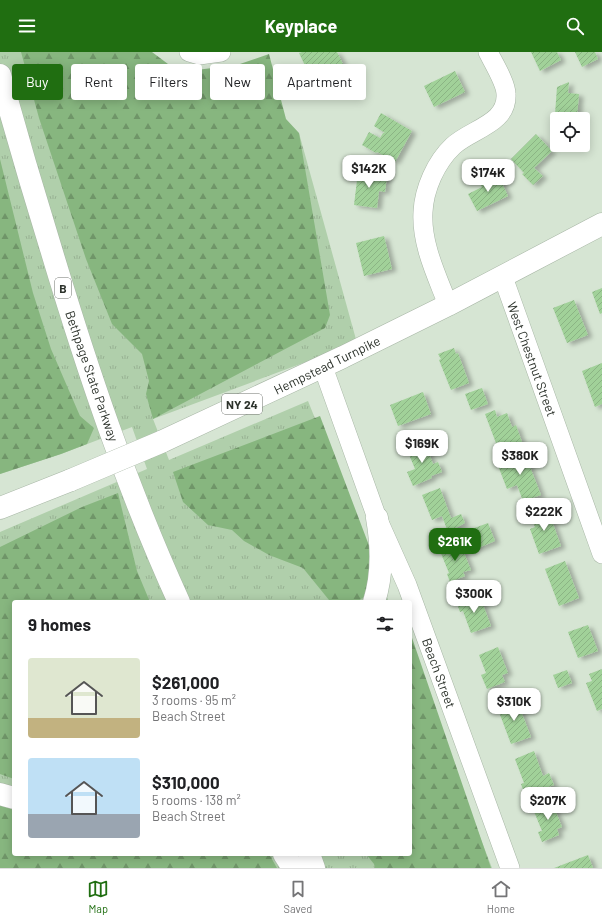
<!DOCTYPE html>
<html lang="en">
<head>
<meta charset="utf-8">
<style>
	:root { --surface:#fff; --page:#f2f2f2; --text:#202124; --muted:#757577; --line:#e0e0e0; --accent:#206e11 }
	body { margin:0; font-family:Barlow,sans-serif; background:var(--page); color:var(--text); height:100vh; display:flex; flex-direction:column; font-size:15px; white-space:nowrap }
	* { box-sizing:border-box; margin:0 }
	p { font-size:13px; color:var(--muted) }
	.icon { flex:none; width:22px; height:22px; fill:none; stroke:currentColor; stroke-width:2; stroke-linecap:round; stroke-linejoin:round }
	.map { position:relative; flex:1; overflow:hidden }
	.drawer { position:absolute; left:12px; top:548px; width:400px; height:256px; display:flex; flex-direction:column; background:var(--surface); border-radius:4px; box-shadow:0 2px 10px #0003 }
	.drawer>* { flex:none }
	.banner { position:absolute; left:12px; top:12px; width:400px; height:36px; display:flex; gap:8px }
	.buttons { position:absolute; left:550px; top:60px; display:grid; gap:8px }
	.buttons a { display:grid; place-items:center; width:40px; height:40px; border-radius:4px; background:var(--surface); box-shadow:0 2px 10px #0003; font-size:20px }
	.price { position:absolute; translate:-50% -34px; padding:0 9px; border-radius:8px; background:#fff; color:#222; font-size:13px; line-height:26px; filter:drop-shadow(0 1px 2px #0008) }
	.price::after { content:''; position:absolute; left:50%; top:24px; width:12px; height:9px; margin-left:-6px; background:inherit; clip-path:polygon(0 0,100% 0,50% 100%) }
	.price.current { background:var(--accent); color:#fff }
	ul { padding:0; list-style:none }
	li { display:flex; align-items:center; gap:12px; height:100px; padding:0 16px }
	li span { display:grid; place-items:center; flex:none; width:112px; height:80px; border-radius:4px; color:#555 }
	li>.icon { margin-inline-start:auto }
	span .icon { width:48px; height:48px; fill:#fffc; stroke-width:1 }
	li b { font-size:17px }
	h2 { display:flex; justify-content:space-between; align-items:center; height:48px; padding:0 16px; font-size:17px }
	.pill { padding:0 14px; border-radius:4px; background:var(--surface); box-shadow:0 2px 10px #0003; font-size:14px; line-height:36px }
	.pill.current { background:var(--accent); color:#fff }
	header { display:flex; justify-content:space-between; align-items:center; height:52px; padding:0 16px; background:var(--accent); color:#fff; font-size:18px; font-weight:700 }
	.dock { display:flex; justify-content:space-around; align-items:center; height:56px; border-top:1px solid var(--line); background:var(--surface); font-size:11px; color:var(--muted) }
	.dock a { display:grid; justify-items:center; gap:2px }
	.dock .current { color:var(--accent) }
	.map>svg:first-child { display:block }
</style>
</head>
<body>
<header><svg class="icon" aria-label="menu" viewBox="0 0 24 24"><path d="M4 6h16M4 12h16M4 18h16"/></svg>Keyplace<svg class="icon" aria-label="search" viewBox="0 0 24 24"><circle cx="10" cy="10" r="6"/><path d="M15 15l6 6"/></svg></header>
<div class="map">
<svg width="602" height="816" viewBox="0 0 602 816">
	<defs>
		<pattern id="grass-tufts" width="24" height="20" patternUnits="userSpaceOnUse"><rect width="24" height="20" fill="#b0cfab"/><path d="M3 7l-1-3M5 7V3M7 7l1-3M15 17l-1-3M17 17v-4M19 17l1-3" fill="none" stroke="#98b293"/></pattern>
		<pattern id="forest-firs" width="22" height="20" patternUnits="userSpaceOnUse"><rect width="22" height="20" fill="#87b67f"/><path d="M5 1l3.5 6h-7zM16 11l3.5 6h-7z" fill="#6f9568"/></pattern>
		<pattern id="building-hatch" width="6" height="6" patternUnits="userSpaceOnUse"><rect width="6" height="6" fill="#a1d199"/><path d="M-1 1l2-2M0 6l6-6M5 7l2-2" fill="none" stroke="#8bb484"/></pattern>
		<filter id="shadow"><feDropShadow dx="4.5" dy="2.5" stdDeviation="2" flood-color="#0004"/></filter>
	</defs>
	<rect width="100%" height="100%" fill="#d6e5d3"/>
	<path fill="url(#grass-tufts)" d="M0 0H140L175 150 299 81 357 291 153 367 169 408 308 349 389 550H14V802H410V603L492 816H0V480L147 417 132 375 61 402 0 422Z"/>
	<g fill="url(#forest-firs)">
		<path d="M21 0H152L168 12 188 19 237 13 269 2 286 67 299 81 330 263 325 276 153 367 146 342 149 329 142 302 112 272 86 207 39 66Z"/>
		<path d="M0 107 33 241 51 297 80 364 94 376 87 392 61 402 0 422Z"/>
		<path d="M320 364 373 504 365 544 357 550H334L329 548 303 516 269 503 244 489 232 478 208 473 183 450 173 420Z"/>
		<path d="M118 441 137 519 150 550H14V727L0 722V495L82 455Z"/>
		<path d="M410 580 491 816H375L374 812 366 802H410Z"/>
		<path d="M0 753 14 758V802H269L277 816H0Z"/>
	</g>
	<g fill="url(#building-hatch)" filter="url(#shadow)">
		<path d="M302 0H337L344 14 332 20 329 13 309 22 299 1Z"/>
		<path d="M531 0H557L561 8 540 19Z"/>
		<path d="M575 0H595L598 7 582 15Z"/>
		<path d="M455 19 465 40 434 55 424 34Z"/>
		<path d="M569 30 568 41 579 42 577 64 583 65V67H557V76H554L557 35Z"/>
		<path d="M381 61 412 79 395 110 377 100 376 101 362 93 369 80 380 86 383 81H385L374 74Z"/>
		<path d="M536 82 552 99 534 116 543 124 533 133 522 122 524 121 511 107Z"/>
		<path d="M358 120 387 124 385 140 379 139 377 156 354 153Z"/>
		<path d="M498 123 508 144 477 159 468 142 482 135 480 132Z"/>
		<path d="M384 184 392 217 364 224 356 191Z"/>
		<path d="M602 236V261L600 262 592 240Z"/>
		<path d="M574 248 588 283 567 291 553 256Z"/>
		<path d="M454 296 456 302 458 301 469 331 451 338 439 308 441 307 438 302Z"/>
		<path d="M602 311V352L595 355 582 319Z"/>
		<path d="M482 336 488 352 471 358 465 342Z"/>
		<path d="M423 340 431 362 398 374 390 353Z"/>
		<path d="M495 358 497 365 507 361 512 375 516 373 522 390 499 399 485 362Z"/>
		<path d="M424 388 433 412 438 410 442 420 431 424 432 426 413 434 407 420 415 417 406 395Z"/>
		<path d="M523 401V403L525 402 541 443 523 449 517 433 507 437 497 411Z"/>
		<path d="M440 436 451 466 461 462 465 471 448 480 442 464 432 468 422 443Z"/>
		<path d="M545 457 550 469H552L561 494 539 502 530 477 535 475 530 463Z"/>
		<path d="M488 471 495 489 476 497 469 478Z"/>
		<path d="M460 491 471 518 463 520 465 524 450 530 447 522 449 521 440 499Z"/>
		<path d="M565 509 579 546 559 554 545 517Z"/>
		<path d="M471 543 474 550 481 547 491 574 471 581 463 559 460 560 456 549Z"/>
		<path d="M588 573 598 599 578 606 568 580Z"/>
		<path d="M498 595 508 621 502 623 505 630 487 637 481 623 486 621 479 603Z"/>
		<path d="M602 617V657L597 659 586 631 592 629 589 622Z"/>
		<path d="M567 618 572 631 558 636 553 623Z"/>
		<path d="M507 648 509 654 518 651 531 685 511 692 496 652Z"/>
		<path d="M534 699 543 724 549 721 554 733 525 743 521 732 524 731 515 707Z"/>
		<path d="M552 750 562 775 557 777 559 783 542 790 538 780 542 779 533 757Z"/>
		<path d="M588 803 593 816H554Z"/>
	</g>
	<g fill="none" stroke-linecap="round" stroke-linejoin="round">
		<g stroke="#a7b6a5" stroke-width="20">
			<g id="minor">
				<path d="M189 0 199 3 221 0"/>
				<path d="M503 225 602 502"/>
				<path d="M448 253C437 224 421 192 423 160 424 137 436 110 453 94 471 77 508 72 506 42 506 31 493 10 488 0"/>
				<path d="M323 315 377 466 407 533 510 816"/>
			</g>
		</g>
		<g stroke="#a7b6a5" stroke-width="23">
			<g id="major">
				<path d="M161 390 343 305 448 253 602 172"/>
				<path d="M0 456 71 428"/>
			</g>
		</g>
		<g stroke="#a7b6a5" stroke-width="23">
			<g id="highway">
				<path d="M0 23C16 81 33 139 51 197 87 317 127 436 179 550"/>
				<path d="M374 550C383 522 382 495 377 466"/>
				<path d="M0 742 14 746"/>
				<path d="M284 802 293 816"/>
				<path d="M309 802 314 816"/>
			</g>
		</g>
		<use href="#minor" stroke="#fff" stroke-width="19"/>
		<use href="#major" stroke="#fff" stroke-width="22"/>
		<use href="#highway" stroke="#fff" stroke-width="22"/>
		<g stroke="#a7b6a5" stroke-width="23" stroke-linecap="butt">
			<path id="major-bridge" d="M71 428 161 390"/>
		</g>
		<use href="#major-bridge" stroke="#fff" stroke-width="22"/>
	</g>
	<g text-anchor="middle" dominant-baseline="central" stroke-width="4" stroke-linejoin="round" paint-order="stroke">
		<g fill="#fff" stroke="#6c706b" stroke-width="1">
			<rect x="55" y="226" width="16" height="20" rx="3"/>
			<rect x="222" y="342" width="40" height="20" rx="3"/>
		</g>
		<g font-size="12" font-weight="bold" fill="#2d332c">
			<text x="63" y="236">B</text>
			<text x="242" y="352">NY 24</text>
		</g>
		<g font-size="13" fill="#2d332c" stroke="#fff">
			<text transform="translate(532 307) rotate(70)">West Chestnut Street</text>
			<text transform="translate(327 313) rotate(-26)">Hempstead Turnpike</text>
			<text transform="translate(92 324) rotate(71)">Bethpage State Parkway</text>
			<text transform="translate(439 621) rotate(70)">Beach Street</text>
		</g>
	</g>
</svg>
<div class="buttons">
<a><svg class="icon" aria-label="locate" viewBox="0 0 24 24"><circle cx="12" cy="12" r="6"/><path d="M12 2v4M12 18v4M2 12h4M18 12h4"/></svg></a>
</div>
<b class="price" style="left:369px;top:137px">$142K</b>
<b class="price" style="left:488px;top:141px">$174K</b>
<b class="price" style="left:422px;top:412px">$169K</b>
<b class="price" style="left:520px;top:424px">$380K</b>
<b class="price" style="left:544px;top:480px">$222K</b>
<b class="price current" style="left:455px;top:510px">$261K</b>
<b class="price" style="left:474px;top:562px">$300K</b>
<b class="price" style="left:514px;top:670px">$310K</b>
<b class="price" style="left:548px;top:769px">$207K</b>
<div class="banner">
<a class="pill current">Buy</a>
<a class="pill">Rent</a>
<a class="pill">Filters</a>
<a class="pill">New</a>
<a class="pill">Apartment</a>
</div>
<section class="drawer">
<h2>9 homes<svg class="icon" aria-label="filters" viewBox="0 0 24 24"><path d="M4 7h16M4 17h16"/><circle cx="9" cy="7" r="2"/><circle cx="15" cy="17" r="2"/></svg></h2>
<ul>
<li><span style="background:linear-gradient(#dfe7d0 75%,#c2b280 0)"><svg class="icon" aria-label="home" viewBox="0 0 24 24"><path d="M3 11l9-7 9 7M6 9v11h12V9"/></svg></span><div><b>$261,000</b><p>3 rooms · 95 m²</p><p>Beach Street</p></div></li>
<li><span style="background:linear-gradient(#bfe0f5 70%,#9aa5b1 0)"><svg class="icon" aria-label="home" viewBox="0 0 24 24"><path d="M3 11l9-7 9 7M6 9v11h12V9"/></svg></span><div><b>$310,000</b><p>5 rooms · 138 m²</p><p>Beach Street</p></div></li>
</ul>
</section>
</div>
<nav class="dock">
<a class="current"><svg class="icon" aria-label="map" viewBox="0 0 24 24"><path d="M3 6l6-2 6 2 6-2v14l-6 2-6-2-6 2zM9 4v14M15 6v14"/></svg>Map</a>
<a><svg class="icon" aria-label="saved" viewBox="0 0 24 24"><path d="M7 4h10v16l-5-4-5 4z"/></svg>Saved</a>
<a><svg class="icon" aria-label="home" viewBox="0 0 24 24"><path d="M3 11l9-7 9 7M6 9v11h12V9"/></svg>Home</a>
</nav>
</body>
</html>
